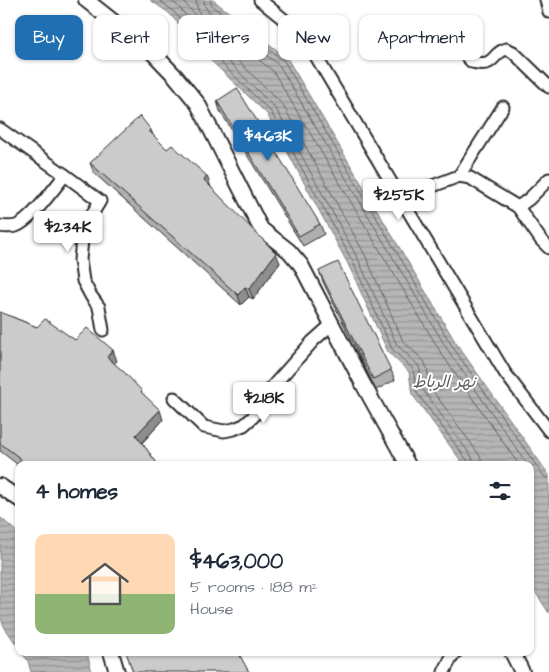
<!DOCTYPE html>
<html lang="en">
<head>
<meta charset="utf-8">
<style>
	:root { --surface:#fff; --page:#f6f6f7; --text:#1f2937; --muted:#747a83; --accent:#1f6fb2 }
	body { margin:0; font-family:"Architects Daughter","Playpen Sans Arabic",sans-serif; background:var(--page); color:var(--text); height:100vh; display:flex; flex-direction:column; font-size:19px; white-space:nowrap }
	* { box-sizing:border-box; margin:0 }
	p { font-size:16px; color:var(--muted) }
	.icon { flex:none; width:28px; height:28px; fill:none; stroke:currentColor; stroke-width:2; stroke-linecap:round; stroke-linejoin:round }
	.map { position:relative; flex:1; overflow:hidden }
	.side { position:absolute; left:15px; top:461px; width:519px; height:195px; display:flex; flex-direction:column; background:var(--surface); border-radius:10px; box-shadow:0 1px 4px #0004 }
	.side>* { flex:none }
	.top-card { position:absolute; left:15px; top:15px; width:520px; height:45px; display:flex; gap:10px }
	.price { position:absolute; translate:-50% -42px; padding:0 11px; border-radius:5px; background:#fff; color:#222; font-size:16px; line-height:32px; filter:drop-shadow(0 1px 2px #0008) }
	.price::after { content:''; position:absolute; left:50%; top:30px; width:15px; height:11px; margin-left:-8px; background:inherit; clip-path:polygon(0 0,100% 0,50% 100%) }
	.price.on { background:var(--accent); color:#fff }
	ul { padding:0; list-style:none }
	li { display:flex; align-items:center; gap:15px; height:125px; padding:0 20px }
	li span { display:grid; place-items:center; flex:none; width:140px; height:100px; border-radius:10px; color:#555 }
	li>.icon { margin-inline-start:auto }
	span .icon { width:60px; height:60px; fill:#fffc; stroke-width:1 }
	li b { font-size:21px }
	h2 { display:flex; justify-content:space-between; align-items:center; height:60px; padding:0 20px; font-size:21px }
	.pill { padding:0 18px; border-radius:10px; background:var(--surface); box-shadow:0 1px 4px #0004; font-size:18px; line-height:45px }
	.pill.on { background:var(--accent); color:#fff }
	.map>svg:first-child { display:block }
</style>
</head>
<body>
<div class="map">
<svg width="549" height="672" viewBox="0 0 549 672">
	<defs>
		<pattern id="water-rules" width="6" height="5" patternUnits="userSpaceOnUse" patternTransform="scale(1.25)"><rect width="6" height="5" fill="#b6b6b6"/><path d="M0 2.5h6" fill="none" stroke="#949494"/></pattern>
	</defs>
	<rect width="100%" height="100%" fill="#fff"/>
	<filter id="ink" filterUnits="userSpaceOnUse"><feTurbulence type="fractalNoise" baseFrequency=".02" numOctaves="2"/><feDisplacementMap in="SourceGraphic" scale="10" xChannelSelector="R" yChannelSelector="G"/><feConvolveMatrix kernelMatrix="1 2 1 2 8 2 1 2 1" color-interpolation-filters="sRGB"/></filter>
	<g filter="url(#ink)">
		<g fill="url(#water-rules)" stroke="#7e7e7e">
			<path d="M150 0H213L287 58 456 343 549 475V613L530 584V465H464L412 394 409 372 388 352 348 264 267 114 205 55 169 13Z"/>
			<path d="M0 517 19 534V648L5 628 0 617Z"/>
			<path d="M22 653H87L92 672H31L28 661Z"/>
		</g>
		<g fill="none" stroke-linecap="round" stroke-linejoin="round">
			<g stroke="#636363" stroke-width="1">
				<path d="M159 0 172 10 209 51 271 112 353 262 392 349 413 369 417 393 467 460 468 465"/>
				<path d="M170 0 177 5 214 47 276 109 358 259 397 345 418 365 420 370 423 390 472 457 474 465"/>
				<path d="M182 0 196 16 199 17V19L219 42 283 105 365 255 403 341 424 361 427 368 430 387 478 453 481 458 482 465"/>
				<path d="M196 0 197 7 200 15 203 16 273 71 441 353 519 465"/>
				<path d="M204 0 205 6 208 11 279 65 447 349 528 465"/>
				<path d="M210 0 212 6 284 61 452 346 543 475 545 477 549 478"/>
			</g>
			<g stroke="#2b2b2b" stroke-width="15">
				<g id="minor">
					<path d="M260 0 292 26 305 38 505 373 549 431"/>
					<path d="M546 0 549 12"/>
					<path d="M467 57 472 62C477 63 484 65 489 62 496 58 496 52 506 49L513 52 549 87"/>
					<path d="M0 129 65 175C55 187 31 221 16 226 11 227 5 227 0 226"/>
					<path d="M65 175 100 201 85 226 82 240 80 260 83 281 91 296 99 307 103 330"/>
					<path d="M459 176 503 107"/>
					<path d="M401 198 459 176 470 178 518 207 541 240 549 248"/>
					<path d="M518 207 529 199 549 179"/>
					<path d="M174 398 204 427 224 431 234 429 244 425 253 417 272 387 313 341 332 324"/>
					<path d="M444 672 450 660 456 652"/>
				</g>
			</g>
			<g stroke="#2b2b2b" stroke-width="18">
				<g id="tertiary">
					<path d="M86 0 153 53 176 77 198 104 261 229 289 251 301 265 363 384 408 465"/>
					<path d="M0 486 19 499"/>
					<path d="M111 652 117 672"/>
					<path d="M512 652 522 672"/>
				</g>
			</g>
			<use href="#minor" stroke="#fff" stroke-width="11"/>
			<use href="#tertiary" stroke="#fff" stroke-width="14"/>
		</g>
		<g fill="#afafaf" stroke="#2b2b2b">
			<path d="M217 101 320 224 324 234 303 246 220 111Z"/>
			<path d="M151 130 153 135 167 149 211 187 280 263 253 299 249 297 241 305 94 173 90 163Z"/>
			<path d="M319 271 391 370 395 380 376 390 323 282Z"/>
			<path d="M0 312 37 327 75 340 117 361 114 363 143 394 163 420 142 443 158 465H19V475L16 466 17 464 0 451Z"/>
		</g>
		<g fill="#8e8e8e" stroke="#2b2b2b">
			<path d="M207 176 211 187 204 180Z"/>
			<path d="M276 253 280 263 253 299 249 289Z"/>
			<path d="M245 287 249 297 241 305 238 295Z"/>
			<path d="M113 350 117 361 111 367 107 357Z"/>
			<path d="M160 410 163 420 139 446 136 435Z"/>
		</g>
		<g fill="#cbcbcb" stroke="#2b2b2b">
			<path d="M237 88 320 224 299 236 217 101Z"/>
			<path d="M140 116 151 130 149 131 167 149 172 145 207 176 204 180 276 253 249 289 245 287 238 295 90 163Z"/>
			<path d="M338 262 391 370 373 379 319 271Z"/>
			<path d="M0 312 37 327 45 319 75 340 87 328 113 350 107 357 124 372 142 391 141 392 160 410 136 435 157 463 155 465H19V470L16 466 21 459 0 443Z"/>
			<path d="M126 652H238L249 672H133Z"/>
		</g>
	</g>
	<g text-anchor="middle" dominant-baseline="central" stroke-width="4" stroke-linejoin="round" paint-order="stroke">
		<g font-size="16" font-style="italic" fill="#5c5c5c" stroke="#fff">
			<text x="444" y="382">نهر الرباط</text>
		</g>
	</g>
</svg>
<b class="price on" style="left:268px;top:162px">$463K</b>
<b class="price" style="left:399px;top:221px">$255K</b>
<b class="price" style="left:68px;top:253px">$234K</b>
<b class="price" style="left:264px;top:424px">$218K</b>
<div class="top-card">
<a class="pill on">Buy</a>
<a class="pill">Rent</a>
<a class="pill">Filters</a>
<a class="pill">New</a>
<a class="pill">Apartment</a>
</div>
<section class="side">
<h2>4 homes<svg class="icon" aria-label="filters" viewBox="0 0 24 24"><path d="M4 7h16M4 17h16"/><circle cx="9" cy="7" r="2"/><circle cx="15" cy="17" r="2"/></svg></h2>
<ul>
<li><span style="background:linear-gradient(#ffd9b3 60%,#8fb573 0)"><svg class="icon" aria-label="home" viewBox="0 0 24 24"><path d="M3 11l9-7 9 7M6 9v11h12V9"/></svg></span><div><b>$463,000</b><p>5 rooms · 188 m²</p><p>House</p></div></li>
</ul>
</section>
</div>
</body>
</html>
